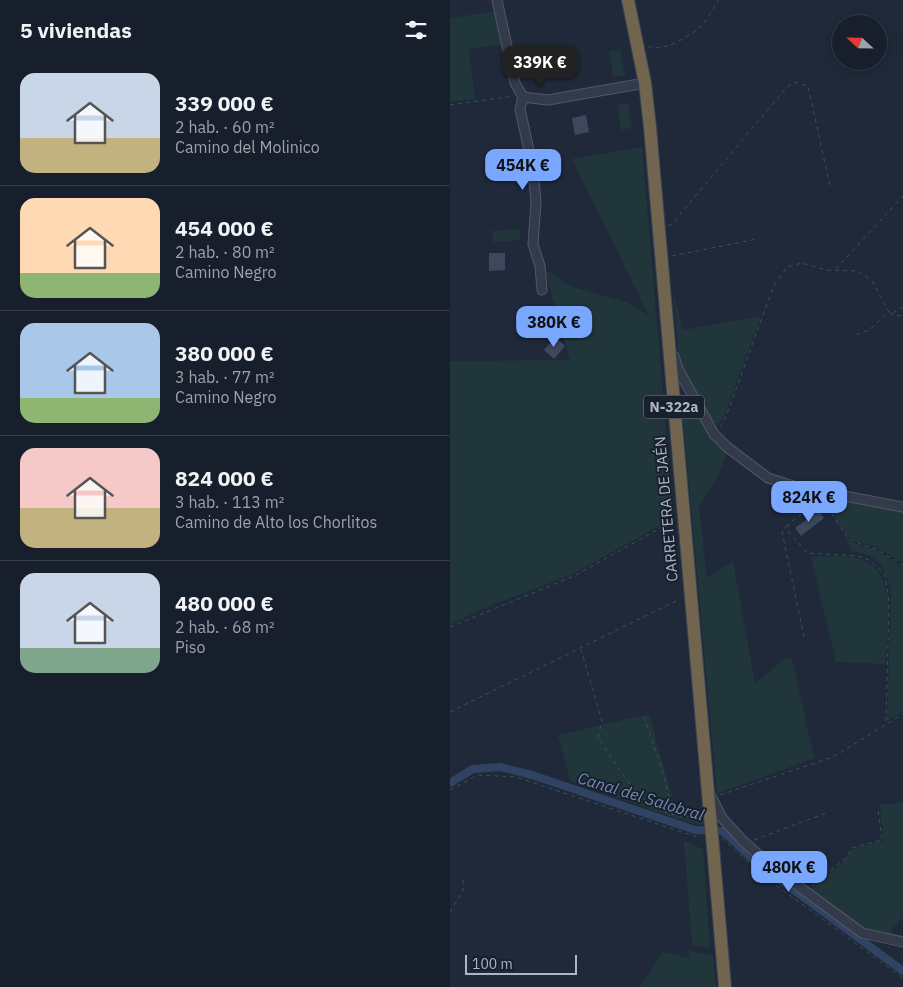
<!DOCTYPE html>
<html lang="es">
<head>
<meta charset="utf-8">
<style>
	:root { --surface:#171f2c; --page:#202734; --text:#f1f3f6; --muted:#9ea2a9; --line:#363d48; --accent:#79a6ff }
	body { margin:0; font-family:"IBM Plex Sans",sans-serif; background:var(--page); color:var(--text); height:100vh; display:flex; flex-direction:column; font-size:19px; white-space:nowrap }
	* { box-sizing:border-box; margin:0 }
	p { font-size:16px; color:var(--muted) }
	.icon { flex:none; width:28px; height:28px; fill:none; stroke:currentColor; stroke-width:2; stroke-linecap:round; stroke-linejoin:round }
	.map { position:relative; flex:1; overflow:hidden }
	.sheet { display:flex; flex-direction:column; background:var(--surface); width:450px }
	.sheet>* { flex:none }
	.needle { width:32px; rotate:292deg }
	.tools { position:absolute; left:382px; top:15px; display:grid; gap:10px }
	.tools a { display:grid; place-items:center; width:55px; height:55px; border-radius:50%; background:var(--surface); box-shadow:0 2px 12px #0003,0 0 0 1px var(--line); font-size:25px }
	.scale { position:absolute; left:15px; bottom:12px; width:112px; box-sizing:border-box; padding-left:5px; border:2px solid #adb5c7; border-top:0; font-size:14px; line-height:18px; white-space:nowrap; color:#adb5c7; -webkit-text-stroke:4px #18202e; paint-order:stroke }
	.price { position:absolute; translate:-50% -42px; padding:0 11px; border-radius:10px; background:var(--accent); color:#111; font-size:16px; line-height:32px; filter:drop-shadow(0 1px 2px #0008) }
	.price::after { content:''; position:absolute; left:50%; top:30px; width:15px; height:11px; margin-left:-8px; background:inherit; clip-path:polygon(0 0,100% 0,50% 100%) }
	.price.active { background:#222; color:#fff }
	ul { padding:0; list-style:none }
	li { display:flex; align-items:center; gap:15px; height:125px; padding:0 20px }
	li+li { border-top:1px solid var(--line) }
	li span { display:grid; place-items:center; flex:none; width:140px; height:100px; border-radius:15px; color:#555 }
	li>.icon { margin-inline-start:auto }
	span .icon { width:60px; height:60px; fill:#fffc; stroke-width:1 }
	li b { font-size:21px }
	h2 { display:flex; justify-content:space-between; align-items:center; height:60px; padding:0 20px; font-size:21px }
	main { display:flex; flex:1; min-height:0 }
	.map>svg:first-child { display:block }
</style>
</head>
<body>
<main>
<section class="sheet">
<h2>5 viviendas<svg class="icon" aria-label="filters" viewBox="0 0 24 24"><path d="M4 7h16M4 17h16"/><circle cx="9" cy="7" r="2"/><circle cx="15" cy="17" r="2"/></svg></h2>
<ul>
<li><span style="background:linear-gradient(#c9d6e8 65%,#c2b280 0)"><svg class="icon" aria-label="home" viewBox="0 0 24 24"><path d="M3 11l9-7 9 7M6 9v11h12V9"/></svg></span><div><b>339 000 €</b><p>2 hab. · 60 m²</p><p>Camino del Molinico</p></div></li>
<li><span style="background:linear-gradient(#ffd9b3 75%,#8fb573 0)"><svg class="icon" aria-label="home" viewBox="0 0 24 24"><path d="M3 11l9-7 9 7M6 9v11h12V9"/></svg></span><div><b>454 000 €</b><p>2 hab. · 80 m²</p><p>Camino Negro</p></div></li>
<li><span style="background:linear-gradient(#a9c7e8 75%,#8fb573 0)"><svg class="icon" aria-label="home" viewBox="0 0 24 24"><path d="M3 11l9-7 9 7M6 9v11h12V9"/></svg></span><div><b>380 000 €</b><p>3 hab. · 77 m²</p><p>Camino Negro</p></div></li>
<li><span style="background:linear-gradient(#f6c9c9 60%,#c2b280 0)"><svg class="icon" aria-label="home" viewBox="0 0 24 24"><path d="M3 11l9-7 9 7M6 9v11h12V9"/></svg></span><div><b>824 000 €</b><p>3 hab. · 113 m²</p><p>Camino de Alto los Chorlitos</p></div></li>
<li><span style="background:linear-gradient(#c9d6e8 75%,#7fa58c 0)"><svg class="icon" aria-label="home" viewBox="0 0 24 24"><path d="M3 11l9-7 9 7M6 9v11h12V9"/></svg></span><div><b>480 000 €</b><p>2 hab. · 68 m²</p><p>Piso</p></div></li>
</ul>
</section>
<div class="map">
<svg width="453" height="987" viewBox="0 0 453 987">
	<rect width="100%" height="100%" fill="#1f293a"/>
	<g fill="#21363b">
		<path d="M47 11 55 44 19 49 25 99 0 102V18Z"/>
		<path d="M170 49 175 75 163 77 159 51Z"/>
		<path d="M178 103 182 128 171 130 167 105Z"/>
		<path d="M192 147 223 513 219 520 202 530 121 575 34 608 0 625V361L120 360 95 272 103 273 119 286 176 302 199 316 122 159Z"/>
		<path d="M70 229V240L43 242 42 231Z"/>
		<path d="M223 290 233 330 311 316 273 419 268 424 258 420 229 361Z"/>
		<path d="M238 395 277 450 269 474 249 507 257 578 283 561 305 684 334 659H342L364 758 267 794 232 406 234 396Z"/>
		<path d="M378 495 453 508V563L425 546 404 541 394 532 375 502Z"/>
		<path d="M394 535 401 542 426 550 453 567V711L437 721 441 595C437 568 431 556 402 551Z"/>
		<path d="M394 556C453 561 437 622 436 664L386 662 361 557Z"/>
		<path d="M199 714 226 810 231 814 253 813 254 825 236 822 120 781 108 735Z"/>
		<path d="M453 803V917L440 931 448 938 415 931 362 892 361 889 390 865 402 849 433 841 430 804Z"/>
		<path d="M234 841 253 849 260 948 242 945Z"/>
		<path d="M239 951 263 955 266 987H190L213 952 240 958Z"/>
	</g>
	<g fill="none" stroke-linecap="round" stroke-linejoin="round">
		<path stroke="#314362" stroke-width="8" d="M0 783 23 769 50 767 82 775 245 830 273 831 306 862 453 971"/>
	</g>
	<g fill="#3d485c">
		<path d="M136 115 139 132 125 135 122 118Z"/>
		<path d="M39 253H55V270L39 271Z"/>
		<path d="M105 337 115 346 104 359 94 350Z"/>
		<path d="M369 511 374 518 351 536 345 528Z"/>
	</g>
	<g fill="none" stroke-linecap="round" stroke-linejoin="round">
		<g stroke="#505868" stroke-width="11">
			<g id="minor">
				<path d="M47 0 65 83 73 97 98 100 195 83"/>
				<path d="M73 97 70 109 83 169 86 202 83 244 90 266 92 290"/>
				<path d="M224 356 228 369 264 434 277 447 318 478 347 487 453 507"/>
				<path d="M259 792 272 818 293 841 325 869 412 933 453 942"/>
			</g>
		</g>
		<g stroke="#3d4554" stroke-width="14">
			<g id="highway">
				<path d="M178 0 195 83 200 127 260 815"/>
				<path d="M263 847 275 987"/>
			</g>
		</g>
		<g stroke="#3b5255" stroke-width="1" stroke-dasharray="4 4" stroke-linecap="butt">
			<path d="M198 46C212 53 236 38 248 29 257 22 262 10 268 0"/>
			<path d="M0 105 64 96"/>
			<path d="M218 226 222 224 336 88 344 82 358 86 380 186"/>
			<path d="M222 256 307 239"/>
			<path d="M386 269 453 196"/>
			<path d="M440 313 445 316 453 315"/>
			<path d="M443 313 453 307"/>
			<path d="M270 427 274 422 324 285 337 267 352 263 376 270 408 271 422 281 439 312 419 330 406 335"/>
			<path d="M371 500 338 524V531L357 553 408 556 419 560 435 574 439 602 436 724"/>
			<path d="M373 500 394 533 402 541 426 549 453 565"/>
			<path d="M337 525 332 532 354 637"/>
			<path d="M0 627 124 576 223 521"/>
			<path d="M131 649 152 721 148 737C174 776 196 823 251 816"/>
			<path d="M0 712 230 599"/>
			<path d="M194 717 211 766 223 812"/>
			<path d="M0 790 28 775 66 777 250 838"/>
			<path d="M270 795 383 757 453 714"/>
			<path d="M272 838 315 877 453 978"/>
			<path d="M304 840 379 812"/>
			<path d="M362 886 395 859 402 848 432 840 428 810"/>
			<path d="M0 912 13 891V876"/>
		</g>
		<use href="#minor" stroke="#333b4a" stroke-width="9"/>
		<use href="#highway" stroke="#71654f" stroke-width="12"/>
		<g stroke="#3d4554" stroke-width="14" stroke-linecap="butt">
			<path id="highway-bridge" d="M260 815 263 847"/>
		</g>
		<use href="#highway-bridge" stroke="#71654f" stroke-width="12"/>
	</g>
	<g text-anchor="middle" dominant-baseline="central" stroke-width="4" stroke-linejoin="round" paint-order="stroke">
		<rect fill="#18202e" stroke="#808899" stroke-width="1" x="194" y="395.5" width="60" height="23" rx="4"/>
		<g font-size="14" font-weight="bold" fill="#adb5c7">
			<text x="224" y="407">N-322a</text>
		</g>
		<g font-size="15" fill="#adb5c7" stroke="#18202e">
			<text transform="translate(216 509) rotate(-95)">CARRETERA DE JAÉN</text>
		</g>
		<g font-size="16" font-style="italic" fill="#738ab2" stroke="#18202e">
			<text transform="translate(191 796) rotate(17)">Canal del Salobral</text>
		</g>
	</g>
</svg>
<div class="tools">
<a><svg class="needle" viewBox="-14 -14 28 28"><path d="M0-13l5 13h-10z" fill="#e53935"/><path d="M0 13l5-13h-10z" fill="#9ea2a9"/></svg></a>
</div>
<div class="scale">100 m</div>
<b class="price active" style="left:90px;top:88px">339K €</b>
<b class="price" style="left:73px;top:191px">454K €</b>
<b class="price" style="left:104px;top:348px">380K €</b>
<b class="price" style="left:359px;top:523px">824K €</b>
<b class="price" style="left:339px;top:893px">480K €</b>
</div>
</main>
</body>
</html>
